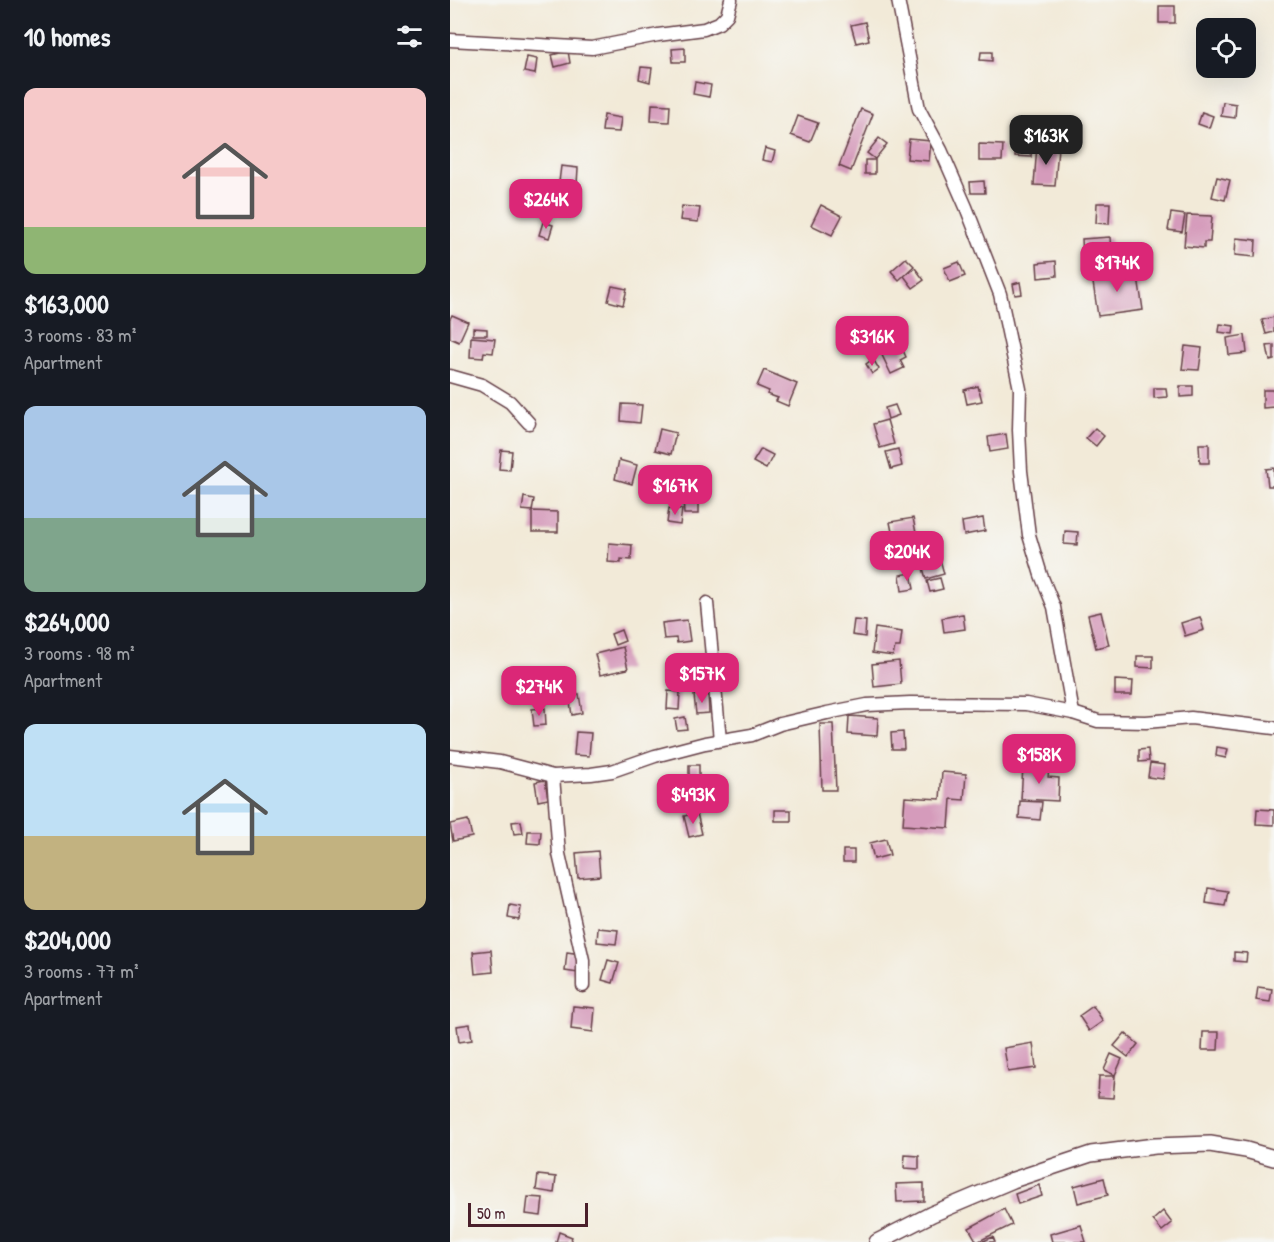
<!DOCTYPE html>
<html lang="en">
<head>
<meta charset="utf-8">
<style>
	:root { --surface:#171b24; --page:#20242c; --text:#f1f3f6; --muted:#9ea1a6; --accent:#db2777 }
	body { margin:0; font-family:"Patrick Hand",sans-serif; background:var(--page); color:var(--text); height:100vh; display:flex; flex-direction:column; font-size:22px; white-space:nowrap }
	* { box-sizing:border-box; margin:0 }
	p { font-size:20px; color:var(--muted) }
	.icon { flex:none; width:33px; height:33px; fill:none; stroke:currentColor; stroke-width:2; stroke-linecap:round; stroke-linejoin:round }
	.map { position:relative; flex:1; overflow:hidden }
	.details { display:flex; flex-direction:column; background:var(--surface); width:450px }
	.details>* { flex:none }
	.controls { position:absolute; left:746px; top:18px; display:grid; gap:12px }
	.controls a { display:grid; place-items:center; width:60px; height:60px; border-radius:12px; background:var(--surface); box-shadow:0 6px 24px #0002; font-size:30px }
	.scale { position:absolute; left:18px; bottom:15px; width:120px; box-sizing:border-box; padding-left:6px; border:3px solid #4a1f2b; border-top:0; font-size:16px; line-height:21px; white-space:nowrap; color:#4a1f2b; -webkit-text-stroke:4px #f6f6f2; paint-order:stroke }
	.price { position:absolute; translate:-50% -51px; padding:0 14px; border-radius:12px; background:var(--accent); color:#fff; font-size:20px; line-height:39px; filter:drop-shadow(0 2px 3px #0008) }
	.price::after { content:''; position:absolute; left:50%; top:36px; width:18px; height:14px; margin-left:-9px; background:inherit; clip-path:polygon(0 0,100% 0,50% 100%) }
	.price.current { background:#222; color:#fff }
	ul { padding:0; list-style:none }
	li { display:grid; align-content:center; gap:12px; height:318px; padding:0 24px }
	li span { display:grid; place-items:center; height:186px; border-radius:12px; color:#555 }
	li>.icon { margin-inline-start:auto }
	span .icon { width:108px; height:108px; fill:#fffc; stroke-width:1 }
	li b { font-size:26px }
	h2 { display:flex; justify-content:space-between; align-items:center; height:72px; padding:0 24px; font-size:26px }
	main { display:flex; flex:1; min-height:0 }
	.map>svg:first-child { display:block }
</style>
</head>
<body>
<main>
<section class="details">
<h2>10 homes<svg class="icon" aria-label="filters" viewBox="0 0 24 24"><path d="M4 7h16M4 17h16"/><circle cx="9" cy="7" r="2"/><circle cx="15" cy="17" r="2"/></svg></h2>
<ul>
<li><span style="background:linear-gradient(#f6c9c9 75%,#8fb573 0)"><svg class="icon" aria-label="home" viewBox="0 0 24 24"><path d="M3 11l9-7 9 7M6 9v11h12V9"/></svg></span><div><b>$163,000</b><p>3 rooms · 83 m²</p><p>Apartment</p></div></li>
<li><span style="background:linear-gradient(#a9c7e8 60%,#7fa58c 0)"><svg class="icon" aria-label="home" viewBox="0 0 24 24"><path d="M3 11l9-7 9 7M6 9v11h12V9"/></svg></span><div><b>$264,000</b><p>3 rooms · 98 m²</p><p>Apartment</p></div></li>
<li><span style="background:linear-gradient(#bfe0f5 60%,#c2b280 0)"><svg class="icon" aria-label="home" viewBox="0 0 24 24"><path d="M3 11l9-7 9 7M6 9v11h12V9"/></svg></span><div><b>$204,000</b><p>3 rooms · 77 m²</p><p>Apartment</p></div></li>
</ul>
</section>
<div class="map">
<svg width="824" height="1242" viewBox="0 0 824 1242">
	<rect width="100%" height="100%" fill="#f6f6f2"/>
	<filter id="ink" filterUnits="userSpaceOnUse"><feTurbulence type="fractalNoise" baseFrequency=".0167" numOctaves="2"/><feDisplacementMap in="SourceGraphic" scale="12" xChannelSelector="R" yChannelSelector="G"/><feConvolveMatrix kernelMatrix="1 2 1 2 8 2 1 2 1" color-interpolation-filters="sRGB"/></filter>
	<filter id="wash" filterUnits="userSpaceOnUse"><feTurbulence type="fractalNoise" baseFrequency=".008" numOctaves="4" result="noise"/><feDisplacementMap in="SourceGraphic" scale="24" xChannelSelector="R" yChannelSelector="G"/><feGaussianBlur stdDeviation="1.35" result="paint"/><feColorMatrix in="noise" values="0 0 0 0 0 0 0 0 0 0 0 0 0 0 0 0 0 1.4 0 .05"/><feComposite in="paint" operator="in"/></filter>
	<g filter="url(#wash)">
		<rect width="100%" height="100%" fill="#f2ead8"/>
		<g id="blocks">
			<g fill="#d59bbb">
				<rect x="709" y="6" width="16" height="17"/>
				<path d="M415 22 419 40 406 43 401 25Z"/>
				<path d="M235 48V62H223L222 49Z"/>
				<path d="M118 51 120 63 105 67 102 55Z"/>
				<path d="M531 52H542V61L530 60Z"/>
				<path d="M77 57 87 59 85 74 74 72Z"/>
				<path d="M191 67 202 68 200 82 189 79Z"/>
				<path d="M245 82 261 85 259 97 243 94Z"/>
				<path d="M773 102 786 104 785 118 771 116Z"/>
				<path d="M202 104 220 105 219 122 201 121Z"/>
				<path d="M411 109 423 114 401 171 389 166Z"/>
				<path d="M752 112 763 116 759 128 748 124Z"/>
				<path d="M154 115 171 118 169 132 152 131Z"/>
				<path d="M348 116 368 123 360 142 341 135Z"/>
				<path d="M429 138 437 144 425 159 417 153Z"/>
				<path d="M459 139 481 141 479 161 457 159Z"/>
				<path d="M566 143 582 144 581 157 565 156Z"/>
				<path d="M529 144 553 145 552 161H529Z"/>
				<path d="M587 145 608 147 605 186 584 185Z"/>
				<path d="M315 148 325 151 322 162 312 160Z"/>
				<rect x="415" y="160" width="10" height="14"/>
				<path d="M111 166 128 168 127 184 109 182Z"/>
				<path d="M767 177 780 180 775 200 762 197Z"/>
				<path d="M534 181 535 193H521L520 182Z"/>
				<path d="M647 203H660L659 224 646 223Z"/>
				<path d="M371 205 392 216 382 235 361 225Z"/>
				<path d="M232 206 250 208 248 222 230 220Z"/>
				<path d="M721 213 735 215 732 232 718 230Z"/>
				<path d="M737 215 762 216 760 242H754V248L734 246Z"/>
				<path d="M93 222 103 225 99 238 89 235Z"/>
				<path d="M660 237 661 253 633 255 632 239Z"/>
				<path d="M786 238 806 240 805 257 785 255Z"/>
				<path d="M456 258 464 266 449 280 441 271Z"/>
				<path d="M606 261 607 276 588 278 587 263Z"/>
				<path d="M509 262 515 276 500 282 494 268Z"/>
				<path d="M465 268 474 280 463 288 454 276Z"/>
				<path d="M687 270 693 310 648 316 642 276Z"/>
				<path d="M570 282 572 294 565 295 563 284Z"/>
				<path d="M162 286 177 289 173 305 158 301Z"/>
				<path d="M2 315 18 322 9 342 0 338V319Z"/>
				<path d="M824 317V332L816 334 812 320Z"/>
				<path d="M770 324 784 326 783 334 769 332Z"/>
				<path d="M23 328 37 329V335H23Z"/>
				<path d="M795 335 797 353 779 355 777 338Z"/>
				<path d="M21 337 45 339 43 353 34 352 33 358 20 357Z"/>
				<path d="M450 344 456 357 450 360 454 368 441 374 431 353Z"/>
				<path d="M824 345V360L820 361 817 346Z"/>
				<path d="M735 346 752 348 749 370 732 369Z"/>
				<path d="M423 359 429 369 422 374 416 364Z"/>
				<path d="M314 370 347 384 338 406 326 401 328 398 317 394 319 391 307 386Z"/>
				<path d="M528 386 532 401 517 404 514 390Z"/>
				<path d="M730 386H743V396L730 397Z"/>
				<path d="M704 388H716L717 397 704 398Z"/>
				<path d="M813 390H824V407L813 408Z"/>
				<path d="M172 404 192 405 190 423 171 421Z"/>
				<path d="M445 405 449 415 438 419 435 408Z"/>
				<path d="M437 420 444 444 430 448 423 424Z"/>
				<path d="M645 428 654 436 646 446 636 438Z"/>
				<path d="M210 429 226 433 221 454 205 450Z"/>
				<path d="M556 434 558 449 540 452 538 437Z"/>
				<path d="M749 444H759V463H750Z"/>
				<path d="M311 449 323 455 316 469 303 462Z"/>
				<path d="M448 449 452 466 441 469 436 452Z"/>
				<path d="M51 450 62 451 60 470 49 469Z"/>
				<path d="M169 460 187 465 182 484 165 479Z"/>
				<path d="M824 468V486H818L816 469Z"/>
				<path d="M74 497 84 499 82 511 72 510Z"/>
				<path d="M233 498H248V514H234Z"/>
				<path d="M219 508 232 509 230 525 217 523Z"/>
				<path d="M82 511 108 512V532H82Z"/>
				<path d="M463 518 468 543 445 547 440 522Z"/>
				<path d="M533 518 535 531 514 535 512 522Z"/>
				<path d="M615 531 628 532 627 545 614 544Z"/>
				<path d="M159 543 182 545 181 560 171 559V563L158 562Z"/>
				<path d="M471 552 474 560 458 567 455 559Z"/>
				<path d="M490 559 494 574 476 579 472 564Z"/>
				<path d="M461 573 464 589 452 591 450 575Z"/>
				<path d="M490 578 493 589 480 592 477 581Z"/>
				<path d="M651 612 659 645 646 648 638 615Z"/>
				<path d="M513 614 515 629 494 632 492 618Z"/>
				<path d="M750 617 754 630 735 636 731 623Z"/>
				<path d="M237 620 240 641 227 643 226 638 214 639 212 623Z"/>
				<path d="M404 620 416 621 415 637 402 635Z"/>
				<path d="M425 628 452 632 450 647H445L443 656 422 653Z"/>
				<path d="M171 630 175 641 165 645 161 634Z"/>
				<path d="M173 647 178 669 150 675 145 654Z"/>
				<path d="M687 656H703V668L687 667Z"/>
				<path d="M449 661 451 684 424 687 422 664Z"/>
				<path d="M109 669 112 685 95 687 92 672Z"/>
				<path d="M665 680 683 681 682 695H665Z"/>
				<path d="M218 691 230 692 229 710 217 709Z"/>
				<path d="M129 694 132 713 122 715 119 696Z"/>
				<path d="M258 694 259 713 246 714 244 695Z"/>
				<path d="M95 708 96 725 84 726 82 709Z"/>
				<path d="M399 716 428 718 427 736 398 734Z"/>
				<path d="M235 717 237 729 227 730 225 719Z"/>
				<path d="M370 724H383L386 790H372Z"/>
				<path d="M126 732 141 733 139 756 124 755Z"/>
				<path d="M453 732 454 749H442L441 733Z"/>
				<path d="M767 747 778 749 776 758 766 756Z"/>
				<path d="M698 749 699 761 689 762V750Z"/>
				<path d="M700 763 715 765 713 779 698 777Z"/>
				<rect x="239" y="765" width="10" height="14"/>
				<path d="M573 766 599 768 598 777 609 778 608 801 571 799Z"/>
				<path d="M492 772 516 774 514 800 501 799 499 828 453 825 455 797 490 799Z"/>
				<path d="M95 780 98 799 88 801 85 782Z"/>
				<path d="M570 801 592 802 590 820 569 818Z"/>
				<path d="M807 809 824 810V825L806 824Z"/>
				<rect x="325" y="810" width="16" height="11"/>
				<path d="M247 813 252 834 239 837 234 816Z"/>
				<path d="M18 820 22 837 3 841 0 824Z"/>
				<path d="M71 821 73 833 64 834 62 822Z"/>
				<path d="M78 831H91L90 844 77 843Z"/>
				<path d="M436 839 440 855 424 859 420 843Z"/>
				<rect x="393" y="850" width="11" height="12"/>
				<path d="M148 851 150 876 128 878 126 853Z"/>
				<path d="M758 888 778 891 775 906 756 903Z"/>
				<path d="M60 905 71 907 69 920 58 918Z"/>
				<path d="M148 928 168 930 166 944 147 942Z"/>
				<path d="M41 950 43 972 25 974 23 952Z"/>
				<path d="M117 952 130 954 128 973 115 971Z"/>
				<path d="M784 952 797 953 796 962 784 961Z"/>
				<path d="M158 960 169 963 163 983 152 980Z"/>
				<path d="M808 987 822 989 820 1002 806 1000Z"/>
				<path d="M123 1006 145 1008 143 1032 121 1029Z"/>
				<path d="M643 1006 653 1021 639 1031 629 1016Z"/>
				<path d="M20 1024 22 1040 9 1042 7 1026Z"/>
				<path d="M753 1032H769L768 1050H752Z"/>
				<path d="M675 1033 688 1044 678 1057 664 1046Z"/>
				<path d="M583 1043 586 1068 558 1072 554 1048Z"/>
				<path d="M661 1054 672 1059 665 1075 654 1070Z"/>
				<path d="M649 1076H665L663 1098 648 1097Z"/>
				<path d="M455 1155 469 1156V1169L454 1168Z"/>
				<path d="M88 1175 106 1177 104 1193 86 1190Z"/>
				<path d="M654 1178 658 1195 628 1203 624 1186Z"/>
				<path d="M474 1183V1201L447 1202 446 1184Z"/>
				<path d="M589 1185 592 1196 568 1204 565 1194Z"/>
				<path d="M78 1197 93 1198 91 1216 76 1214Z"/>
				<path d="M554 1209 562 1225 527 1242 519 1228Z"/>
				<path d="M713 1211 722 1223 712 1231 703 1220Z"/>
				<path d="M631 1225 636 1242H602L600 1234Z"/>
				<path d="M109 1232 122 1237 120 1242H106Z"/>
				<path d="M543 1237 545 1242H531Z"/>
			</g>
		</g>
	</g>
	<g filter="url(#ink)">
		<use href="#blocks" fill-opacity="0" stroke="#633d45" stroke-width="1.5"/>
		<g fill="none" stroke-linecap="round" stroke-linejoin="round">
			<g stroke="#633d45" stroke-width="15">
				<g id="minor">
					<path d="M448 0 469 109 491 150 516 207 550 294 570 389 569 430 571 471 579 535 591 575 604 607 623 713"/>
					<path d="M0 40 142 48 208 35 254 29 269 23 277 15 281 0"/>
					<path d="M0 376 32 385 60 402 79 423"/>
					<path d="M257 603 270 740"/>
					<path d="M0 756 50 762 103 776 141 774 162 771 205 756 255 743 302 735 330 724 377 713 417 705 460 703 576 704 623 713 648 721 696 722 741 718 824 728"/>
					<path d="M103 776 109 854 133 960V986"/>
				</g>
			</g>
			<g stroke="#633d45" stroke-width="18">
				<path id="tertiary" d="M427 1242 482 1214 563 1180 641 1154 705 1146 760 1144 796 1150 824 1158"/>
			</g>
			<use href="#minor" stroke="#fff" stroke-width="12"/>
			<use href="#tertiary" stroke="#fff" stroke-width="15"/>
		</g>
	</g>
</svg>
<div class="controls">
<a><svg class="icon" aria-label="locate" viewBox="0 0 24 24"><circle cx="12" cy="12" r="6"/><path d="M12 2v4M12 18v4M2 12h4M18 12h4"/></svg></a>
</div>
<div class="scale">50 m</div>
<b class="price current" style="left:596px;top:166px">$163K</b>
<b class="price" style="left:96px;top:230px">$264K</b>
<b class="price" style="left:667px;top:293px">$174K</b>
<b class="price" style="left:422px;top:367px">$316K</b>
<b class="price" style="left:225px;top:516px">$167K</b>
<b class="price" style="left:457px;top:582px">$204K</b>
<b class="price" style="left:252px;top:704px">$157K</b>
<b class="price" style="left:89px;top:717px">$274K</b>
<b class="price" style="left:589px;top:785px">$158K</b>
<b class="price" style="left:243px;top:825px">$493K</b>
</div>
</main>
</body>
</html>
